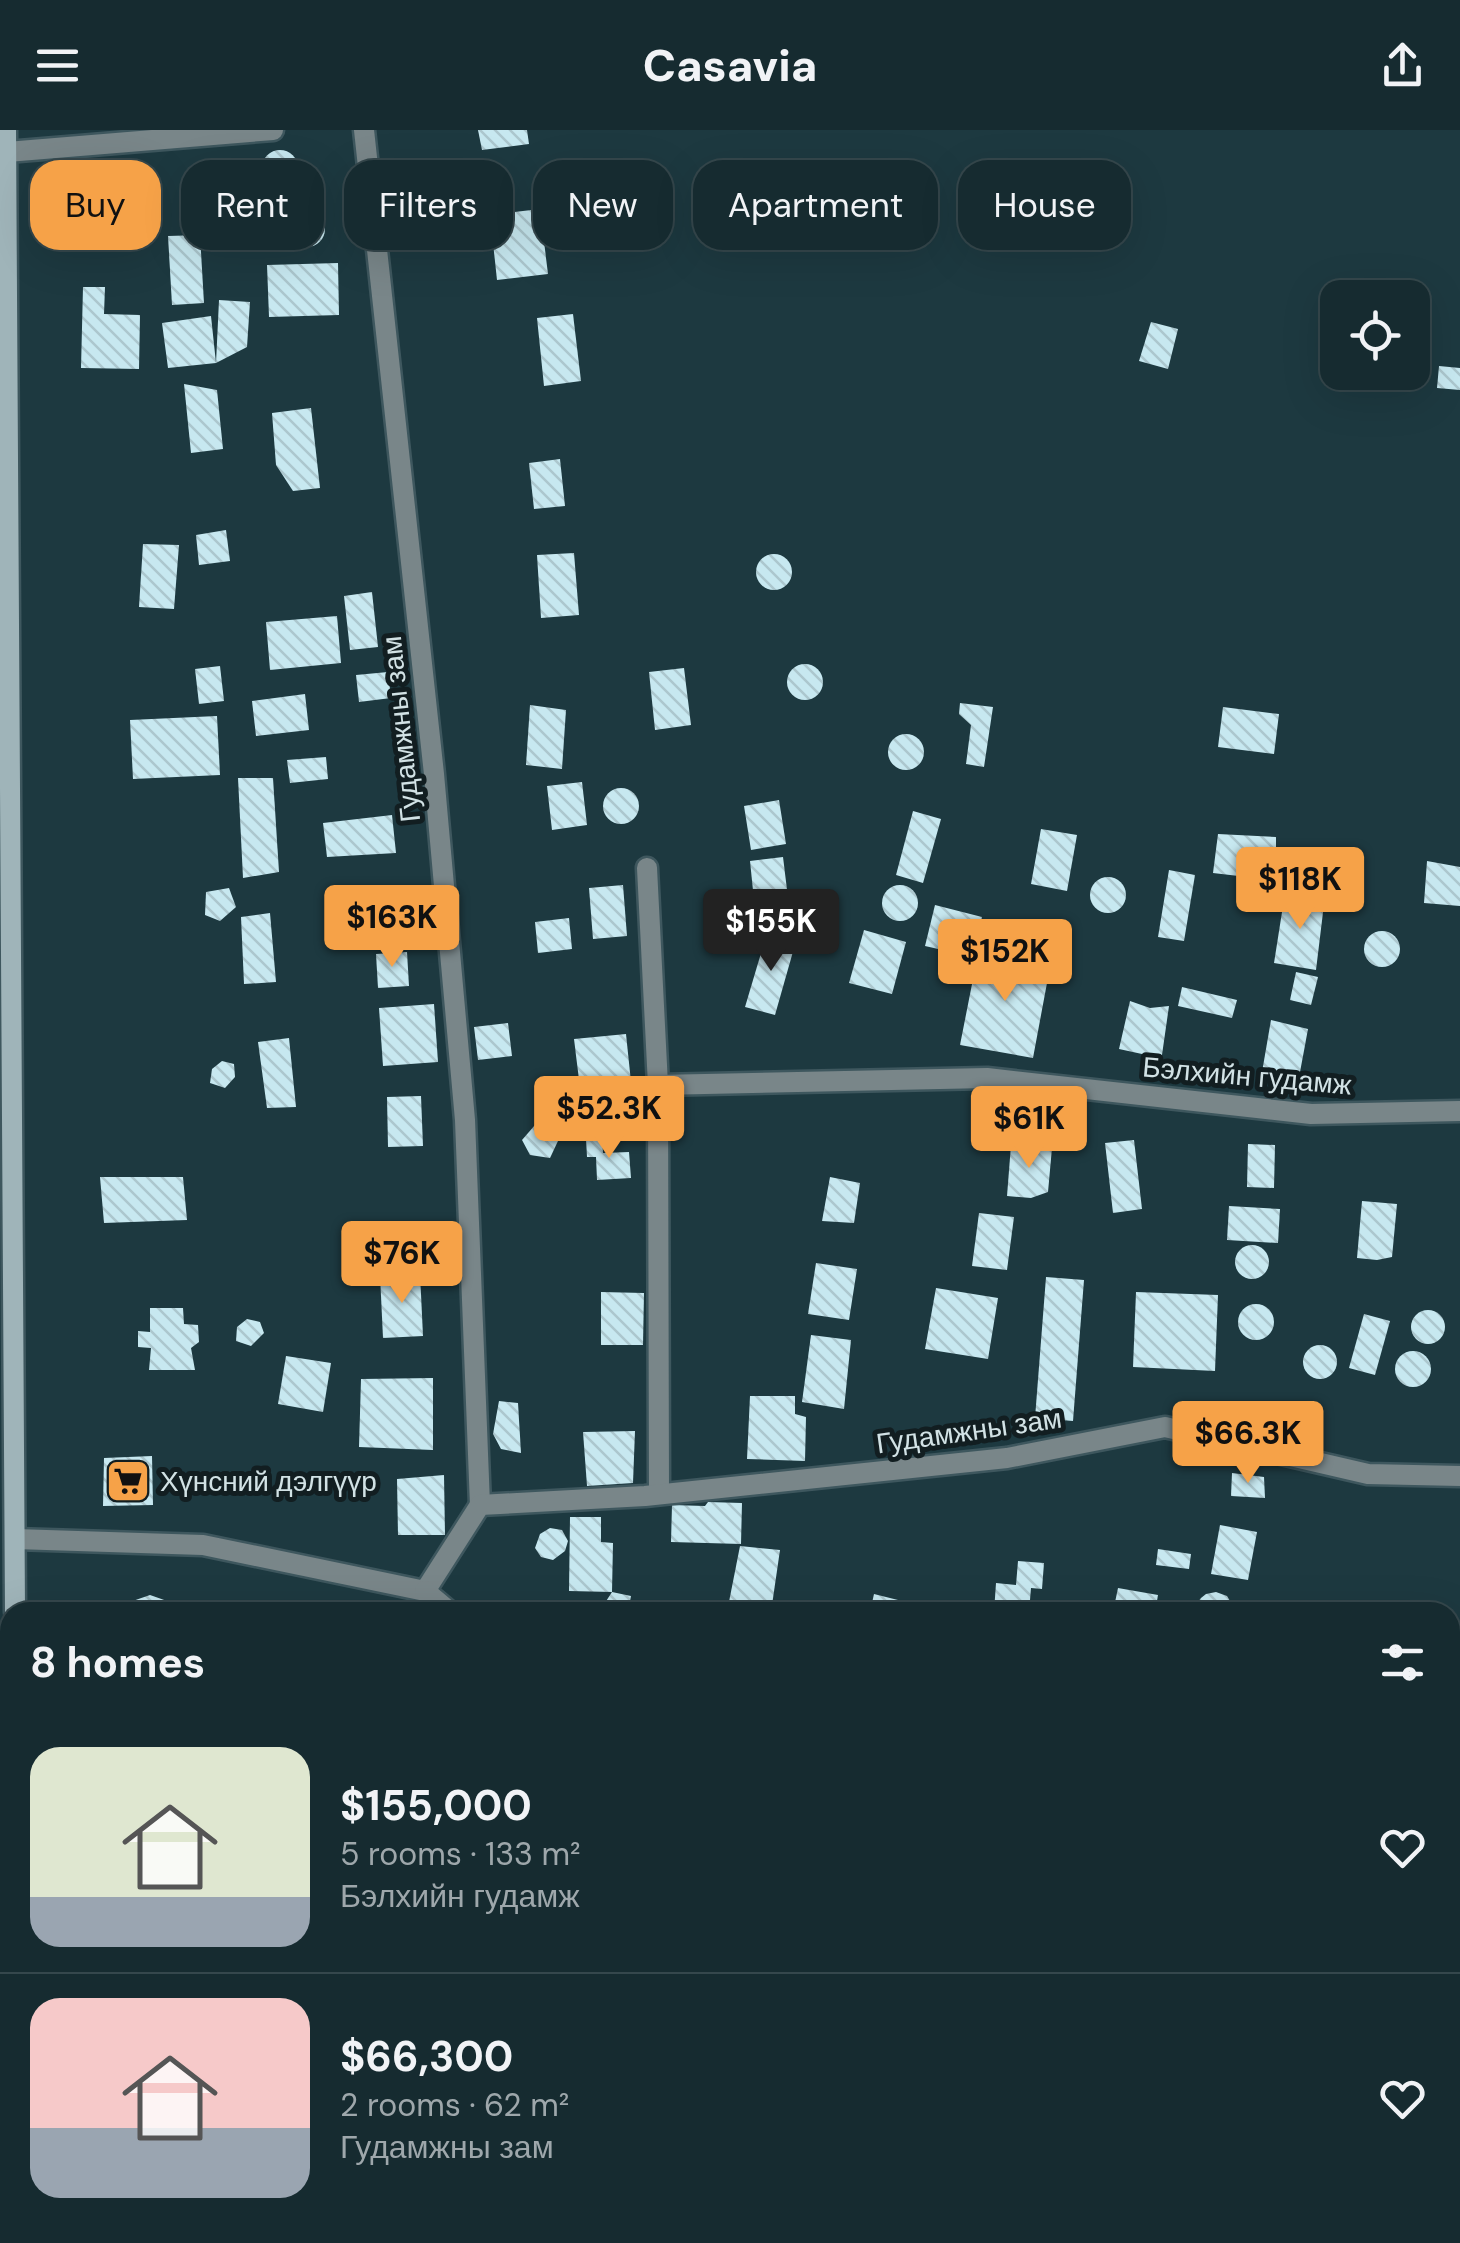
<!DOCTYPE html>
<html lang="en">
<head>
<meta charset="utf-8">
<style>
	:root { --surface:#162b30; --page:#23373c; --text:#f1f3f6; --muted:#9ea7ab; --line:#35474c; --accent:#f6a248 }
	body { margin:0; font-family:"DM Sans",sans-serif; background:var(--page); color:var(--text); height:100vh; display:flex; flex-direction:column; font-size:38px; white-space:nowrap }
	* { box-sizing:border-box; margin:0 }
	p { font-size:32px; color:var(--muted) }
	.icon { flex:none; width:55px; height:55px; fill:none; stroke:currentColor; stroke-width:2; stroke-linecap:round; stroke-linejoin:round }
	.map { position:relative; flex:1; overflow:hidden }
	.sheet { position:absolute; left:0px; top:1472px; width:1460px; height:642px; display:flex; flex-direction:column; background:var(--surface); border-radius:30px 30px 0 0; box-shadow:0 10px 40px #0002,0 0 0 2px var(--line) }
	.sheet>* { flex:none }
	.guide { position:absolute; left:30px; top:30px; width:1400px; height:90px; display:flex; gap:20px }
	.tools { position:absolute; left:1320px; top:150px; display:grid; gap:20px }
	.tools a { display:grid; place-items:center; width:110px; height:110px; border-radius:20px; background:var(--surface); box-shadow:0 10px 40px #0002,0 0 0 2px var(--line); font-size:50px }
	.price { position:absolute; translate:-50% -85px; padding:0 22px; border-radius:10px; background:var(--accent); color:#111; font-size:32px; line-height:65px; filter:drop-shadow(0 2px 5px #0008) }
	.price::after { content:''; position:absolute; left:50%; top:60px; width:30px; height:22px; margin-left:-15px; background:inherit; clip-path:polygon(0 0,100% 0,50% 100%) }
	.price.selected { background:#222; color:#fff }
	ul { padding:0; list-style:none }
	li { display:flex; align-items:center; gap:30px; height:250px; padding:0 30px }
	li+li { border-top:2px solid var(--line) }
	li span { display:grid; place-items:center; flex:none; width:280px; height:200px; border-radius:30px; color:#555 }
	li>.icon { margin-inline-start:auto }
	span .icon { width:120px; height:120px; fill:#fffc; stroke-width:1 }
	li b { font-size:42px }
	h2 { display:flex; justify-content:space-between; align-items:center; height:120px; padding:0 30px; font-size:42px }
	.tag { padding:0 35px; border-radius:30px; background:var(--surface); box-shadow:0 10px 40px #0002,0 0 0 2px var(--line); font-size:35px; line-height:90px }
	.tag.selected { background:var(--accent); color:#111 }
	header { display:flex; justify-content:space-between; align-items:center; height:130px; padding:0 30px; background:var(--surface); font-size:45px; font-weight:800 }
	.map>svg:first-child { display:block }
</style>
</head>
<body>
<header><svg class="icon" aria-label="menu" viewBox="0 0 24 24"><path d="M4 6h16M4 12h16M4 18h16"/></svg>Casavia<svg class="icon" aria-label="share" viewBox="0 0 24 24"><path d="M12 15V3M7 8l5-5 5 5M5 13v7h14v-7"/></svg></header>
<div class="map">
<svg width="1460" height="2113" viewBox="0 0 1460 2113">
	<defs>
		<pattern id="building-back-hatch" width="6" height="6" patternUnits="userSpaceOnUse" patternTransform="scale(2.5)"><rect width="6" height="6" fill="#c7e8f0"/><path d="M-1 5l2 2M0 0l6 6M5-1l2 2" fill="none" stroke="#acc7ce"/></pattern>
	</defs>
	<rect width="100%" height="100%" fill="#1d3940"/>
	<g fill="url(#building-back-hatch)">
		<path d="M478 0H527L529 14 482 20Z"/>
		<circle cx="280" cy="38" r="18"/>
		<path d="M540 79 548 144 497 150 490 85Z"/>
		<circle cx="307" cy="99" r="18"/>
		<path d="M200 105 204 173 172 175 168 106Z"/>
		<path d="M338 133 339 185 269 187 267 135Z"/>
		<path d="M83 157H105L104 184 140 185 139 239 81 238Z"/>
		<path d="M219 170 250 172 247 217 216 233 168 238 162 193 211 186 216 233Z"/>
		<path d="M573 184 581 251 544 256 537 188Z"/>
		<path d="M1151 192 1178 199 1168 239 1139 231Z"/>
		<path d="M1439 236 1460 238V260L1437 258Z"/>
		<path d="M184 254 217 260 223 319 191 323Z"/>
		<path d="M311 278 320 358 293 361 276 335 272 283Z"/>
		<path d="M560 329 565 376 534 379 529 333Z"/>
		<path d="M226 400 230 431 199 435 196 405Z"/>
		<path d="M143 414 179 415 174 479 139 477Z"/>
		<path d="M574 423 579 485 541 488 537 425Z"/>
		<circle cx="774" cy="442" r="18"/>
		<path d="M372 462 378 517 350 520 344 466Z"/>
		<path d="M337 486 341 533 270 540 266 492Z"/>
		<circle cx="805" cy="552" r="18"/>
		<path d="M220 536 224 571 199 574 195 539Z"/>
		<path d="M684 538 691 595 655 600 649 542Z"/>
		<path d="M388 542 391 568 359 572 356 545Z"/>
		<path d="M305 564 309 600 256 606 252 571Z"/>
		<path d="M960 573 993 577 984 637 966 634 971 595 959 584Z"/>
		<path d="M530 575 566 580 562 639 526 635Z"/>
		<path d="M1223 577 1279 584 1274 624 1218 617Z"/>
		<path d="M217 586 220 645 133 649 130 590Z"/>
		<circle cx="906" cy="622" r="18"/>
		<path d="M326 627 328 649 290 653 287 630Z"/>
		<path d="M238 648H273L279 742 243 748Z"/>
		<path d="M582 652 587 695 552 700 547 656Z"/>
		<circle cx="621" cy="676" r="18"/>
		<path d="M779 670 786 714 751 720 744 676Z"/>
		<path d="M913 681 941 689 923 753 896 745Z"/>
		<path d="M392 685 396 723 327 727 323 693Z"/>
		<path d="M1041 699 1077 705 1067 761 1031 754Z"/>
		<path d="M1218 704 1276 707V741L1247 747 1213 743Z"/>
		<path d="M783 727 789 776 755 780 750 731Z"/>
		<path d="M1427 731 1460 737V776L1424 773Z"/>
		<path d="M1169 740 1195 745 1184 811 1158 807Z"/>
		<circle cx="1108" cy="765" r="18"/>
		<path d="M623 755 627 806 593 809 589 758Z"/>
		<circle cx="900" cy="773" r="18"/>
		<path d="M229 758 236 777 220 791 205 785 206 762Z"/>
		<path d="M1285 763 1304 771 1325 766 1316 840 1274 833Z"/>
		<path d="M935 775 982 787 973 827 925 816Z"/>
		<path d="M270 783 276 852 244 854 241 787Z"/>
		<path d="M569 788 572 819 538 823 535 792Z"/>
		<path d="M864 800 906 812 892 864 849 853Z"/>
		<circle cx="1382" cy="819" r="18"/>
		<path d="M767 803 796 811 775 885 745 877Z"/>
		<path d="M996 806 1030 812 1023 848 1047 853 1033 928 960 915 974 844 987 847Z"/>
		<path d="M407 822 409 856 378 858 376 824Z"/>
		<path d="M1296 842 1318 847 1311 875 1290 870Z"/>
		<path d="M1182 857 1237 870 1232 888 1178 876Z"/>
		<path d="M1130 871 1150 878 1169 876 1162 925 1142 924 1119 919Z"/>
		<path d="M434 874 438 932 383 936 379 878Z"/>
		<path d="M1271 890 1308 899 1298 953 1261 948Z"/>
		<path d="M508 893 512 926 478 930 474 897Z"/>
		<path d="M626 904 631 952 580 958 574 909Z"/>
		<path d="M289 908 296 977 267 978 258 912Z"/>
		<path d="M222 931 234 934 235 947 225 958 210 953 212 939Z"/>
		<path d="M421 966 423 1016 388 1017 387 967Z"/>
		<path d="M535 995 550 998 558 1011 550 1028 530 1025 522 1010Z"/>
		<path d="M602 1008 603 1023 629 1022 631 1048 597 1050 596 1027H587L586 1009Z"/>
		<path d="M1134 1010 1142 1079 1113 1083 1105 1013Z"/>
		<path d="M1248 1014 1275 1015 1274 1058 1247 1057Z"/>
		<path d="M1011 1015 1052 1018 1048 1062 1031 1068 1007 1066Z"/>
		<path d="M100 1047H183L187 1090 104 1093Z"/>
		<path d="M830 1047 860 1053 854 1093 822 1091Z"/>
		<path d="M1362 1071 1397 1074 1392 1127 1377 1130 1357 1128Z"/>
		<path d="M1229 1076 1280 1079 1278 1113 1227 1110Z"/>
		<path d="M979 1083 1014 1087 1007 1140 972 1136Z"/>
		<circle cx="1252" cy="1132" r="17"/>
		<path d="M816 1133 857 1139 849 1190 808 1184Z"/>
		<path d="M420 1143 423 1206 383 1208 380 1145Z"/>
		<path d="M1046 1147 1084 1150 1073 1291 1035 1288Z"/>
		<path d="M936 1158 998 1168 988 1229 925 1219Z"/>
		<path d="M601 1162 644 1163 643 1215H601Z"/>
		<path d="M1136 1162 1218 1165 1215 1241 1133 1237Z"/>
		<circle cx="1256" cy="1192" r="18"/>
		<path d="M150 1178H183L184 1194 198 1195 199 1212 191 1218 195 1240H149L151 1218 138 1217V1201L150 1202Z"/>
		<circle cx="1428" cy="1197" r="17"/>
		<path d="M1364 1184 1390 1191 1375 1245 1349 1238Z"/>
		<path d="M247 1189 260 1192 264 1203 251 1216 236 1211 237 1197Z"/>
		<path d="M811 1205 851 1210 844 1279 802 1272Z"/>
		<circle cx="1320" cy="1232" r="17"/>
		<circle cx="1413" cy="1239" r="18"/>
		<path d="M286 1226 331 1233 323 1282 278 1274Z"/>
		<path d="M433 1248V1320L359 1317 361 1249Z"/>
		<path d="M750 1266H795V1284L806 1287 805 1331 747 1329Z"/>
		<path d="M499 1271 518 1273 521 1323 501 1319 493 1304Z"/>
		<path d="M635 1301 633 1353 587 1356 583 1302Z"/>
		<path d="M152 1326 153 1375 103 1376 104 1328Z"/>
		<path d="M1232 1343 1264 1347 1265 1368 1231 1366Z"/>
		<path d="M444 1345 445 1405H398L397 1349Z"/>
		<path d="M708 1372 742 1373 741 1414 671 1412 672 1375 705 1376Z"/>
		<path d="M570 1387H601V1412L613 1413 612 1462 631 1466 628 1482H599L612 1462 569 1461Z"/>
		<path d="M1220 1395 1257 1402 1248 1450 1211 1444Z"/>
		<path d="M550 1398 562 1400 568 1411 565 1421 553 1430 541 1427 535 1418 540 1404Z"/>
		<path d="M740 1416 780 1420 771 1482H727Z"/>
		<path d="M1158 1419 1191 1424 1189 1439 1156 1435Z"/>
		<path d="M1018 1431 1044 1433 1042 1459 1031 1458 1029 1482H994L996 1453 1016 1455Z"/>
		<path d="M1118 1458 1158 1465 1155 1482H1113Z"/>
		<path d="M1216 1462 1227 1466 1230 1471 1232 1482H1196L1198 1472 1201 1468 1206 1464Z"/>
		<path d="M874 1464 902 1471 900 1482H870Z"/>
		<path d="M150 1465 190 1479 191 1482H124V1474Z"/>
		<path d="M1458 1611 1460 1612V1642L1453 1641 1450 1636V1620Z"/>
		<path d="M447 2105H503L504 2113H445Z"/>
		<path d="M1365 2105H1437L1443 2108 1441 2113H1362Z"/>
	</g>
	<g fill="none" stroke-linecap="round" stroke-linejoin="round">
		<g stroke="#3e575e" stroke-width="25">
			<g id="minor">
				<path d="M364 0 434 644 465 990 480 1375"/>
				<path d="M7 22 273 0"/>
				<path d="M647 738 658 955"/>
				<path d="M659 1363 658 955 987 948 1311 984 1460 981"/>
				<path d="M15 1409 203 1415 425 1461 480 1375 645 1366 1007 1328 1165 1297 1368 1344 1460 1346"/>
				<path d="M425 1461 450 1482"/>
				<path d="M1450 1809H1460"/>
				<path d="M1450 2102 1460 2107"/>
				<path d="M357 2105 358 2113"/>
				<path d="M979 2105 994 2113"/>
				<path d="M664 2113V2105"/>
			</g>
		</g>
		<g stroke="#3e575e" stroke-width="25">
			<g id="secondary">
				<path d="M6 0 15 1482"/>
				<path d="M23 2105V2113"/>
			</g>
		</g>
		<use href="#minor" stroke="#798689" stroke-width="20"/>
		<use href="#secondary" stroke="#9fb4b9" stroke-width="20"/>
	</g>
	<defs>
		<g id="supermarket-square" transform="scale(2.25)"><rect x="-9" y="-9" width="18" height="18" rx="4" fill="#f6a248" stroke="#121e21"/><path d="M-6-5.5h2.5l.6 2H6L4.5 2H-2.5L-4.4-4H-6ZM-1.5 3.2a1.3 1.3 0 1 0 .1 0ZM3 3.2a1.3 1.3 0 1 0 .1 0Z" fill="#111"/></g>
	</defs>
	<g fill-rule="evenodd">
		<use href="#supermarket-square" x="128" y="1351"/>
	</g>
	<g text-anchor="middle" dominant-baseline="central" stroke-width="10" stroke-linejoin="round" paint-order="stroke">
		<g font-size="28" fill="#d2e2e5" stroke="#121e21">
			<text transform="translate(401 599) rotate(-96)">Гудамжны зам</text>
			<text transform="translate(1247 946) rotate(5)">Бэлхийн гудамж</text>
			<text transform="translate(969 1301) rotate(-8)">Гудамжны зам</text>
		</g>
		<g font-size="28" fill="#d2e2e5" stroke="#121e21" text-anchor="start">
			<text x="160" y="1351">Хүнсний дэлгүүр</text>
		</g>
	</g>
</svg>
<div class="tools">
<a><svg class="icon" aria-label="locate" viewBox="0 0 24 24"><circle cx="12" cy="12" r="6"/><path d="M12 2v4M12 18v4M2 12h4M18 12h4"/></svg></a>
</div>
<b class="price" style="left:1300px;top:802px">$118K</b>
<b class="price" style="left:392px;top:840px">$163K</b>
<b class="price selected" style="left:771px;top:844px">$155K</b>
<b class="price" style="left:1005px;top:874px">$152K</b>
<b class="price" style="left:609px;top:1031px">$52.3K</b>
<b class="price" style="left:1029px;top:1041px">$61K</b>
<b class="price" style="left:402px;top:1176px">$76K</b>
<b class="price" style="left:1248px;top:1356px">$66.3K</b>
<div class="guide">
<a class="tag selected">Buy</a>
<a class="tag">Rent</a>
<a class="tag">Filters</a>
<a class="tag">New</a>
<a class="tag">Apartment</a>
<a class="tag">House</a>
</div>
<section class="sheet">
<h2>8 homes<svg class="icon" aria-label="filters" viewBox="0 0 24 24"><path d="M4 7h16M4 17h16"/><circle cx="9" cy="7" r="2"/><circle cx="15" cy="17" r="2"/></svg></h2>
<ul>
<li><span style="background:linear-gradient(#dfe7d0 75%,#9aa5b1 0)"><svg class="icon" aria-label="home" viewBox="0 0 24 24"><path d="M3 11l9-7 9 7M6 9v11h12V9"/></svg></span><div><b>$155,000</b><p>5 rooms · 133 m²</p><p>Бэлхийн гудамж</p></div><svg class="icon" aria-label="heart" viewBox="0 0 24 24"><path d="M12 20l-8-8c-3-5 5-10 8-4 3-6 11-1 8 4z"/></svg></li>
<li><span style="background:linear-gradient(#f6c9c9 65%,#9aa5b1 0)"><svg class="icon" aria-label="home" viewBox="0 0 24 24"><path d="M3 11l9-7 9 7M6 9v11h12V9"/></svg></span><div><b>$66,300</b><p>2 rooms · 62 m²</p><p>Гудамжны зам</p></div><svg class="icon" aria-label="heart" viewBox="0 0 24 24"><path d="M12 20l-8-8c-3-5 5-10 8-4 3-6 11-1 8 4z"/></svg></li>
</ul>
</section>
</div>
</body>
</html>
